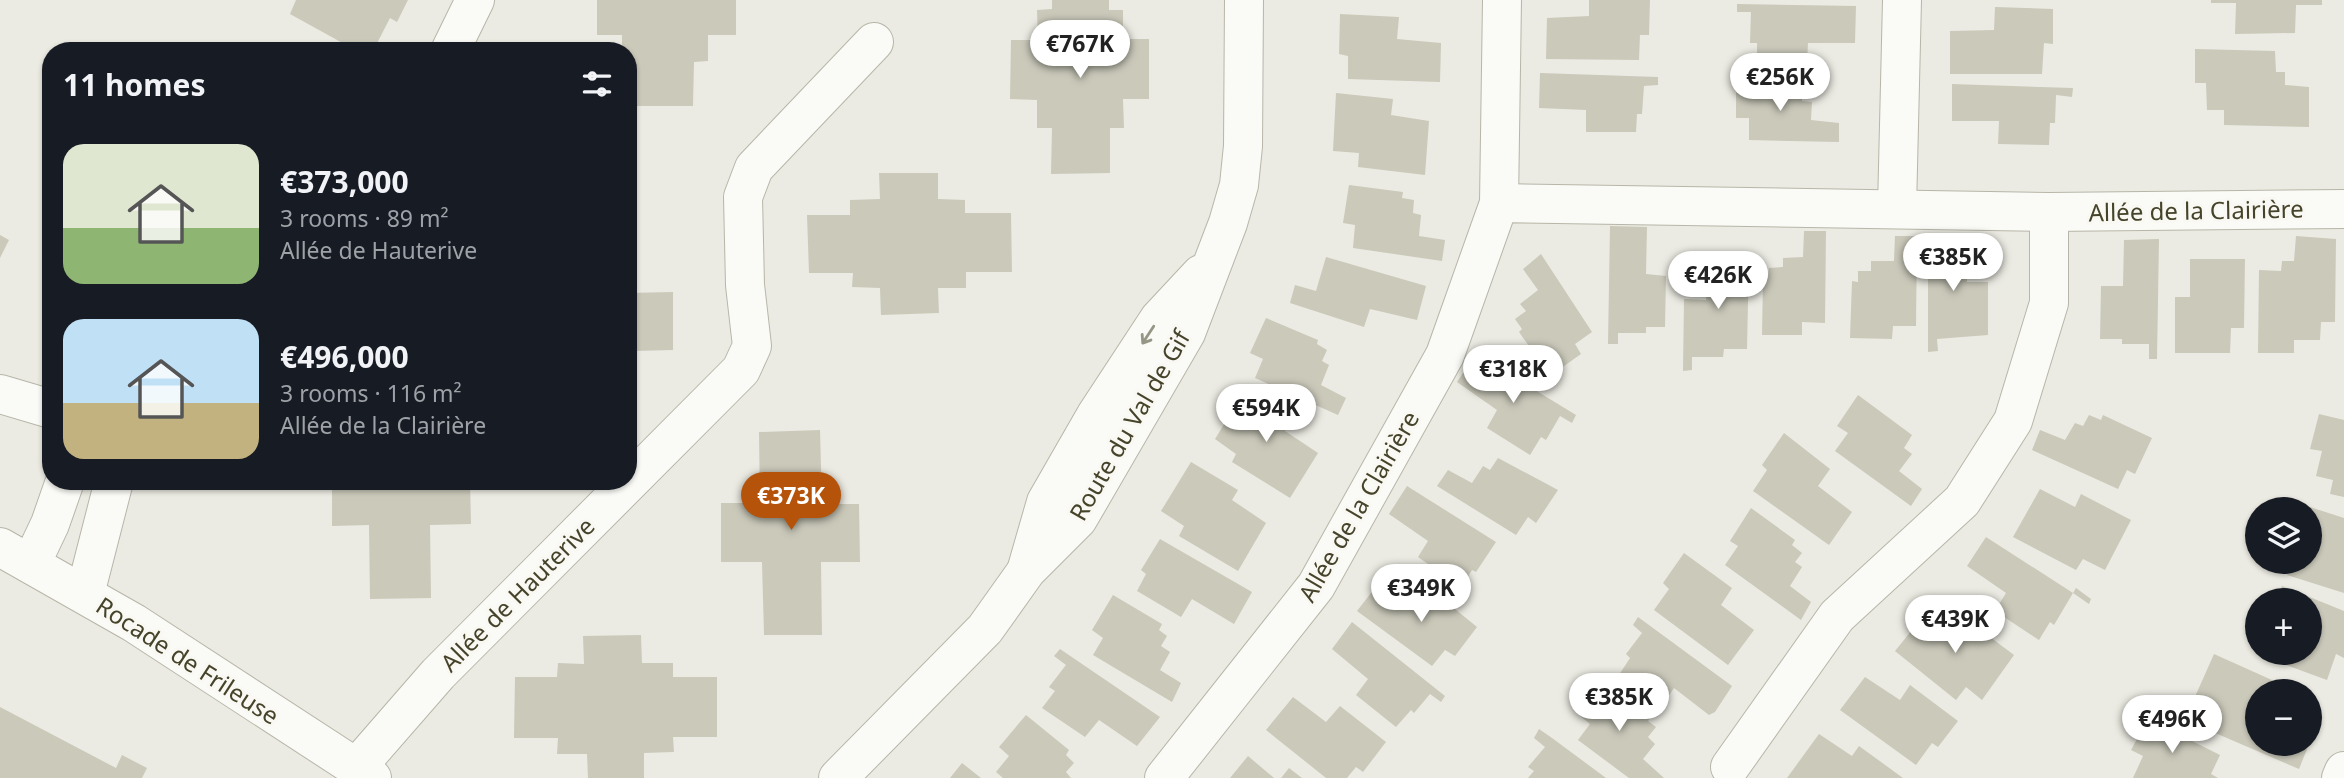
<!DOCTYPE html>
<html lang="en">
<head>
<meta charset="utf-8">
<style>
	:root { --surface:#171b24; --page:#242831; --text:#f1f3f6; --muted:#9ea1a6; --accent:#b45309 }
	body { margin:0; font-family:"Noto Sans",sans-serif; background:var(--page); color:var(--text); height:100vh; display:flex; flex-direction:column; font-size:26px; white-space:nowrap }
	* { box-sizing:border-box; margin:0 }
	p { font-size:23px; color:var(--muted) }
	.icon { flex:none; width:38px; height:38px; fill:none; stroke:currentColor; stroke-width:2; stroke-linecap:round; stroke-linejoin:round }
	.map { position:relative; flex:1; overflow:hidden }
	.sheet { position:absolute; left:42px; top:42px; width:595px; height:448px; display:flex; flex-direction:column; background:var(--surface); border-radius:28px; box-shadow:0 2px 5px #0004 }
	.sheet>* { flex:none }
	.tools { position:absolute; left:2245px; top:497px; display:grid; gap:14px }
	.tools a { display:grid; place-items:center; width:77px; height:77px; border-radius:50%; background:var(--surface); box-shadow:0 2px 5px #0004; font-size:35px }
	.price { position:absolute; translate:-50% -60px; padding:0 16px; border-radius:24px; background:#fff; color:#222; font-size:23px; line-height:46px; filter:drop-shadow(0 2px 4px #0008) }
	.price::after { content:''; position:absolute; left:50%; top:42px; width:21px; height:16px; margin-left:-10px; background:inherit; clip-path:polygon(0 0,100% 0,50% 100%) }
	.price.selected { background:var(--accent); color:#fff }
	ul { padding:0; list-style:none }
	li { display:flex; align-items:center; gap:21px; height:175px; padding:0 21px }
	li span { display:grid; place-items:center; flex:none; width:196px; height:140px; border-radius:21px; color:#555 }
	li>.icon { margin-inline-start:auto }
	span .icon { width:84px; height:84px; fill:#fffc; stroke-width:1 }
	li b { font-size:30px }
	h2 { display:flex; justify-content:space-between; align-items:center; height:84px; padding:0 21px; font-size:30px }
	.map>svg:first-child { display:block }
</style>
</head>
<body>
<div class="map">
<svg width="2344" height="778" viewBox="0 0 2344 778">
	<rect width="100%" height="100%" fill="#ecebe3"/>
	<g fill="#cac9ba">
		<path d="M296 0H408L397 22 390 18 373 51H357L290 14Z"/>
		<path d="M597 0H736V35H708V61L694 62 693 106H635V62H628V51H622V35H597Z"/>
		<path d="M1052 0H1109V10H1123V39H1149V99H1123L1124 128H1110V173L1051 174 1052 128H1037V100L1010 99 1011 40H1038L1037 10 1052 9Z"/>
		<path d="M1589 0H1650L1649 35H1640L1639 60 1546 59 1547 18 1589 16Z"/>
		<path d="M2211 0H2322V5H2296L2295 33 2235 34 2236 3H2211Z"/>
		<path d="M1737 4 1856 6 1855 43H1808L1807 64 1757 63V43H1750L1751 12H1737Z"/>
		<path d="M1995 7 2053 9V44L2044 43 2042 74H1950V31L1994 30Z"/>
		<path d="M1340 14 1399 17 1397 39 1441 43 1440 82 1348 79V56L1339 54Z"/>
		<path d="M2195 49 2275 51 2276 72H2285V85L2309 87V127L2224 125V110H2207L2206 83H2195Z"/>
		<path d="M1540 73 1658 77V85L1644 86 1642 114H1637L1636 132H1586V110L1539 108Z"/>
		<path d="M1736 78 1793 80 1792 86 1802 87V101L1812 102 1811 120 1839 123V142L1749 140V118H1736Z"/>
		<path d="M1952 84 2073 88 2072 97 2056 95 2055 123H2050L2049 145 1998 144 1999 121H1952Z"/>
		<path d="M1336 93 1393 99 1391 115 1429 121 1425 175 1358 167 1359 153 1333 151Z"/>
		<path d="M879 173H938V199L965 200V213H1011L1012 272H966V288H938L939 313 881 315 880 288 852 287 853 273H809L807 215H850V200L880 199Z"/>
		<path d="M1349 185 1403 192 1402 198 1414 200 1413 213 1421 215 1419 236 1445 240 1442 261 1353 248 1355 225 1343 223Z"/>
		<path d="M1610 226 1647 227 1646 274 1666 276 1665 327H1646V333H1618V344H1608Z"/>
		<path d="M1804 231H1826L1825 323 1802 322V335H1762L1763 279 1768 278 1769 268 1783 267V258L1803 257Z"/>
		<path d="M1928 234 1966 235 1967 282H1988V335L1937 339 1938 351 1928 352Z"/>
		<path d="M0 235 9 240 0 258Z"/>
		<path d="M1895 236H1917L1916 326H1893L1892 339 1850 338 1852 281 1858 282V271H1871V261H1894Z"/>
		<path d="M2296 236 2336 239 2335 322H2321L2320 340H2294V353H2258L2259 270 2281 271 2282 261H2294Z"/>
		<path d="M2159 239 2157 359H2149V344H2122V339H2100L2101 286H2123L2124 240Z"/>
		<path d="M1541 254 1592 332 1575 344 1581 354 1550 376 1519 332 1522 329 1515 319 1526 311 1520 304 1538 290 1523 269Z"/>
		<path d="M1708 255 1749 256 1747 349H1724L1723 357H1692V370L1683 371 1684 299 1706 300Z"/>
		<path d="M1326 257 1426 286 1417 320 1370 309 1364 327 1290 303 1295 285 1316 291Z"/>
		<path d="M2190 259H2245L2244 328H2231L2230 353H2175V297H2190Z"/>
		<path d="M673 292V350L632 351V364H628V293Z"/>
		<path d="M1266 318 1318 340 1317 344 1327 350 1322 361 1329 365 1321 385 1346 398 1338 415 1255 378 1263 359 1250 353Z"/>
		<path d="M1476 354 1576 415 1572 423 1560 416 1546 440 1541 437 1530 455 1487 428 1497 410 1457 382Z"/>
		<path d="M1246 389 1293 417 1285 431 1318 453 1290 498 1232 462 1236 454 1215 439Z"/>
		<path d="M1858 395 1912 435 1904 448 1912 454 1899 471 1922 489 1911 506 1835 451 1848 433 1837 426Z"/>
		<path d="M2319 414 2344 420V497L2330 494 2333 480 2316 476 2322 451 2310 449Z"/>
		<path d="M2089 415 2101 420 2103 415 2152 438 2135 474 2127 470 2118 489 2032 450 2040 430 2065 440 2075 423 2083 426Z"/>
		<path d="M820 430 822 504H859L860 562H821L822 635H764L762 562H721V503H760L759 432Z"/>
		<path d="M1784 433 1830 469 1818 486 1852 512 1829 545 1753 491 1767 470 1762 465Z"/>
		<path d="M1498 458 1558 490 1536 523 1528 517 1516 535 1437 486 1448 470 1472 483 1483 466 1490 470Z"/>
		<path d="M1191 462 1238 490 1232 500 1266 523 1238 571 1179 536 1184 526 1161 511Z"/>
		<path d="M332 481H470L471 524 430 525 431 598 370 599 369 525 332 526Z"/>
		<path d="M1407 486 1496 542 1476 572 1472 570 1461 587 1418 557 1428 541 1389 514Z"/>
		<path d="M2040 489 2075 507 2081 494 2131 520 2105 570 2083 559 2076 570 2013 537Z"/>
		<path d="M2285 499 2344 518V593L2287 575 2291 562H2310V509H2282Z"/>
		<path d="M1751 508 1795 540 1792 545 1802 553 1795 562 1802 567 1790 586 1811 602 1801 620 1725 565 1738 546 1730 541Z"/>
		<path d="M1986 537 2073 593 2054 625 2050 622 2039 640 1995 611 2006 593 1967 566Z"/>
		<path d="M1160 539 1252 592 1234 624 1192 599 1181 617 1137 591 1146 574 1141 570Z"/>
		<path d="M1684 553 1732 588 1721 605 1754 630 1728 665 1654 610 1669 589 1663 583Z"/>
		<path d="M2282 586 2344 611V658L2336 654 2327 680 2267 658 2269 653H2310V600H2276Z"/>
		<path d="M2076 588 2091 599 2089 604 2073 593Z"/>
		<path d="M1423 589 1432 596 1434 592 1477 627 1455 656 1445 650 1432 666 1357 611 1371 593 1393 609 1405 593 1414 601Z"/>
		<path d="M1113 595 1162 624 1159 630 1167 636 1161 646 1170 652 1160 670 1181 683 1172 702 1093 655 1103 638 1092 630Z"/>
		<path d="M1930 608 1957 630 1966 619 2014 655 1982 700 1966 687 1956 700 1895 651Z"/>
		<path d="M1638 617 1732 686 1715 712 1709 715 1674 688 1661 707 1619 675 1630 658 1626 654 1642 633 1633 625Z"/>
		<path d="M1352 622 1445 696 1441 702 1430 694 1414 713 1411 710 1396 727 1356 695 1368 679 1332 649Z"/>
		<path d="M641 635 642 663H673V677H717V737H673L674 752 644 753V778H588L587 754H557L558 738H514L515 677H557L558 663 584 664 583 636Z"/>
		<path d="M1060 649 1160 717 1137 746 1099 720 1085 737 1042 708 1055 691 1049 687 1066 665 1054 656Z"/>
		<path d="M2214 654 2283 685 2280 691H2258V744H2309L2299 769 2178 717 2187 695 2194 699Z"/>
		<path d="M1865 677 1900 700 1910 685 1958 721 1938 747 1932 743 1916 765 1840 710Z"/>
		<path d="M1603 682 1651 717 1648 721 1656 727 1648 737 1655 744 1643 759 1664 778H1629L1578 740 1590 724 1579 715Z"/>
		<path d="M1293 697 1326 722 1340 706 1386 742 1363 772 1356 767 1347 778H1326L1266 730Z"/>
		<path d="M0 707 116 768 122 755 147 768 142 778H0Z"/>
		<path d="M1026 715 1069 750 1066 755 1074 763 1066 772 1071 778H1003L996 772 1009 756 999 747Z"/>
		<path d="M2148 719 2220 755 2211 774 2218 778H2133L2143 756 2131 750Z"/>
		<path d="M1539 729 1552 738 1606 778H1528L1534 771 1528 767 1545 747 1534 738Z"/>
		<path d="M1819 734 1852 756 1859 746 1903 778H1787Z"/>
		<path d="M1248 756 1274 778H1230Z"/>
		<path d="M962 763 981 778H950Z"/>
		<path d="M1289 768 1302 778H1281Z"/>
	</g>
	<g fill="none" stroke-linecap="round" stroke-linejoin="round">
		<g stroke="#b7b6a8" stroke-width="40">
			<g id="minor">
				<path d="M450 51 475 0"/>
				<path d="M1499 203 1502 0"/>
				<path d="M1897 209 1902 0"/>
				<path d="M0 394 51 409"/>
				<path d="M31 564 50 524 65 481"/>
				<path d="M85 594 114 481"/>
				<path d="M357 767 438 674 741 370 752 346 745 285 743 197 754 168 874 42"/>
				<path d="M1730 767 1837 616 1962 501 2013 421 2049 303V212"/>
				<path d="M1164 778 1316 586 1445 355 1499 203 2049 212 2344 209"/>
				<path d="M2341 778 2344 771"/>
			</g>
		</g>
		<g stroke="#b7b6a8" stroke-width="40">
			<g id="tertiary">
				<path d="M0 547 134 623 372 778"/>
				<path d="M1027 568 1046 502 1096 415 1159 319 1201 274"/>
				<path d="M838 778 985 629 1027 570 1078 519 1186 333 1228 223 1239 185 1243 146 1244 0"/>
			</g>
		</g>
		<use href="#minor" stroke="#fafaf6" stroke-width="38"/>
		<use href="#tertiary" stroke="#fafaf6" stroke-width="38"/>
	</g>
	<defs><path id="oneway-shaft" d="M-6 0H5M1.5-3L5.5 0L1.5 3" fill="none" stroke-width="1.6" stroke-linecap="round" stroke-linejoin="round" transform="scale(1.75)"/></defs>
	<use stroke="#969686" href="#oneway-shaft" transform="translate(1148 335) rotate(123)"/>
	<g text-anchor="middle" dominant-baseline="central" stroke-width="6" stroke-linejoin="round" paint-order="stroke">
		<g font-size="24" fill="#45442a" stroke="#f9f8f3">
			<text transform="translate(2196 210) rotate(-1)">Allée de la Clairière</text>
			<text transform="translate(1129 425) rotate(-60)">Route du Val de Gif</text>
			<text transform="translate(1358 506) rotate(-60)">Allée de la Clairière</text>
			<text transform="translate(517 594) rotate(-45)">Allée de Hauterive</text>
			<text transform="translate(188 660) rotate(33)">Rocade de Frileuse</text>
		</g>
	</g>
</svg>
<div class="tools">
<a><svg class="icon" aria-label="layers" viewBox="0 0 24 24"><path d="M12 4l9 5-9 5-9-5zM3 14l9 5 9-5"/></svg></a>
<a>+</a>
<a>−</a>
</div>
<b class="price" style="left:1080px;top:80px">€767K</b>
<b class="price" style="left:1780px;top:113px">€256K</b>
<b class="price" style="left:1953px;top:293px">€385K</b>
<b class="price" style="left:1718px;top:311px">€426K</b>
<b class="price" style="left:1513px;top:405px">€318K</b>
<b class="price" style="left:1266px;top:444px">€594K</b>
<b class="price selected" style="left:791px;top:532px">€373K</b>
<b class="price" style="left:1421px;top:624px">€349K</b>
<b class="price" style="left:1955px;top:655px">€439K</b>
<b class="price" style="left:1619px;top:733px">€385K</b>
<b class="price" style="left:2172px;top:755px">€496K</b>
<section class="sheet">
<h2>11 homes<svg class="icon" aria-label="filters" viewBox="0 0 24 24"><path d="M4 7h16M4 17h16"/><circle cx="9" cy="7" r="2"/><circle cx="15" cy="17" r="2"/></svg></h2>
<ul>
<li><span style="background:linear-gradient(#dfe7d0 60%,#8fb573 0)"><svg class="icon" aria-label="home" viewBox="0 0 24 24"><path d="M3 11l9-7 9 7M6 9v11h12V9"/></svg></span><div><b>€373,000</b><p>3 rooms · 89 m²</p><p>Allée de Hauterive</p></div></li>
<li><span style="background:linear-gradient(#bfe0f5 60%,#c2b280 0)"><svg class="icon" aria-label="home" viewBox="0 0 24 24"><path d="M3 11l9-7 9 7M6 9v11h12V9"/></svg></span><div><b>€496,000</b><p>3 rooms · 116 m²</p><p>Allée de la Clairière</p></div></li>
</ul>
</section>
</div>
</body>
</html>
